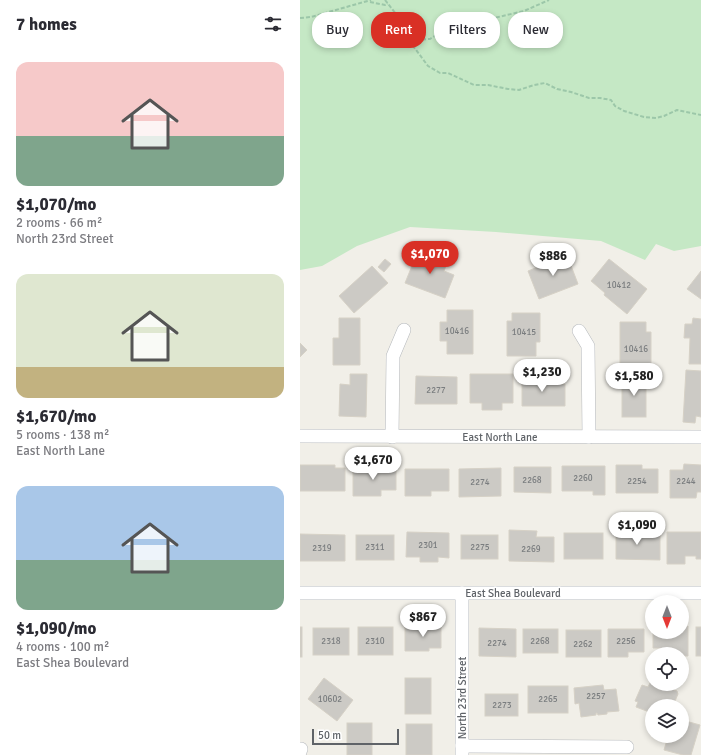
<!DOCTYPE html>
<html lang="en">
<head>
<meta charset="utf-8">
<style>
	:root { --surface:#fff; --page:#f7f7f7; --text:#2b2b33; --muted:#7c7c81; --accent:#d93025 }
	body { margin:0; font-family:Signika,sans-serif; background:var(--page); color:var(--text); height:100vh; display:flex; flex-direction:column; font-size:15px; white-space:nowrap }
	* { box-sizing:border-box; margin:0 }
	p { font-size:13px; color:var(--muted) }
	.icon { flex:none; width:22px; height:22px; fill:none; stroke:currentColor; stroke-width:2; stroke-linecap:round; stroke-linejoin:round }
	.map { position:relative; flex:1; overflow:hidden }
	.side { display:flex; flex-direction:column; background:var(--surface); width:300px }
	.side>* { flex:none }
	.guide { position:absolute; left:12px; top:12px; width:329px; height:36px; display:flex; gap:8px }
	.needle { width:26px; rotate:180deg }
	.tools { position:absolute; left:345px; top:595px; display:grid; gap:8px }
	.tools a { display:grid; place-items:center; width:44px; height:44px; border-radius:50%; background:var(--surface); box-shadow:0 2px 6px #0003; font-size:20px }
	.scale { position:absolute; left:12px; bottom:10px; width:87px; box-sizing:border-box; padding-left:4px; border:2px solid #5f6368; border-top:0; font-size:11px; line-height:14px; white-space:nowrap; color:#5f6368; -webkit-text-stroke:3px #fff; paint-order:stroke }
	.price { position:absolute; translate:-50% -34px; padding:0 9px; border-radius:14px; background:#fff; color:#222; font-size:13px; line-height:26px; filter:drop-shadow(0 1px 2px #0008) }
	.price::after { content:''; position:absolute; left:50%; top:24px; width:12px; height:9px; margin-left:-6px; background:inherit; clip-path:polygon(0 0,100% 0,50% 100%) }
	.price.selected { background:var(--accent); color:#fff }
	ul { padding:0; list-style:none }
	li { display:grid; align-content:center; gap:8px; height:212px; padding:0 16px }
	li span { display:grid; place-items:center; height:124px; border-radius:12px; color:#555 }
	li>.icon { margin-inline-start:auto }
	span .icon { width:72px; height:72px; fill:#fffc; stroke-width:1 }
	li b { font-size:17px }
	h2 { display:flex; justify-content:space-between; align-items:center; height:48px; padding:0 16px; font-size:17px }
	.pill { padding:0 14px; border-radius:16px; background:var(--surface); box-shadow:0 2px 6px #0003; font-size:14px; line-height:36px }
	.pill.selected { background:var(--accent); color:#fff }
	main { display:flex; flex:1; min-height:0 }
	.map>svg:first-child { display:block }
</style>
</head>
<body>
<main>
<section class="side">
<h2>7 homes<svg class="icon" aria-label="filters" viewBox="0 0 24 24"><path d="M4 7h16M4 17h16"/><circle cx="9" cy="7" r="2"/><circle cx="15" cy="17" r="2"/></svg></h2>
<ul>
<li><span style="background:linear-gradient(#f6c9c9 60%,#7fa58c 0)"><svg class="icon" aria-label="home" viewBox="0 0 24 24"><path d="M3 11l9-7 9 7M6 9v11h12V9"/></svg></span><div><b>$1,070/mo</b><p>2 rooms · 66 m²</p><p>North 23rd Street</p></div></li>
<li><span style="background:linear-gradient(#dfe7d0 75%,#c2b280 0)"><svg class="icon" aria-label="home" viewBox="0 0 24 24"><path d="M3 11l9-7 9 7M6 9v11h12V9"/></svg></span><div><b>$1,670/mo</b><p>5 rooms · 138 m²</p><p>East North Lane</p></div></li>
<li><span style="background:linear-gradient(#a9c7e8 60%,#7fa58c 0)"><svg class="icon" aria-label="home" viewBox="0 0 24 24"><path d="M3 11l9-7 9 7M6 9v11h12V9"/></svg></span><div><b>$1,090/mo</b><p>4 rooms · 100 m²</p><p>East Shea Boulevard</p></div></li>
</ul>
</section>
<div class="map">
<svg width="401" height="755" viewBox="0 0 401 755">
	<rect width="100%" height="100%" fill="#f1efe8"/>
	<path fill="#c5e8c5" d="M0 0H401V246L374 251 356 244 345 260 301 241 196 232 110 227 57 246 22 266 0 270Z"/>
	<g fill="#cccac5" stroke="#d6d1c6">
		<path d="M118 251 147 263 144 271 154 275 145 298 105 283Z"/>
		<path d="M267 255 278 284 239 299 228 271Z"/>
		<path d="M85 259 91 264 84 272 78 267Z"/>
		<path d="M309 259 347 289 327 314 304 295 305 293 291 281Z"/>
		<path d="M72 266 88 283 54 313 39 296Z"/>
		<path d="M401 271V299L387 289Z"/>
		<path d="M147 310H173V354H147V341H140V322H147Z"/>
		<path d="M212 313H240V342H236V356H207V321H212Z"/>
		<path d="M39 318H60V365H33V338H39Z"/>
		<path d="M393 318 401 319V364H389L390 338H384L385 324H392Z"/>
		<path d="M320 322H346V332H351V366H320Z"/>
		<path d="M0 343 7 350 0 357Z"/>
		<path d="M386 370 401 371V417L396 416 395 423 383 422Z"/>
		<path d="M50 374H67L66 417 39 416 40 384 50 385Z"/>
		<path d="M170 374H213V403H202V410H182V403H170Z"/>
		<path d="M116 376 157 377V404H115Z"/>
		<rect x="322" y="377" width="24" height="40"/>
		<path d="M222 378H248V384H265V406H222Z"/>
		<path d="M66 464H84V470H96V490H81V496H53V470H66Z"/>
		<path d="M384 464 401 465V492H397L396 498H370V470H383Z"/>
		<path d="M0 465H35V468H45V491H0Z"/>
		<path d="M316 465H342V469H358V493H316Z"/>
		<path d="M262 466H305V495H293V491H262Z"/>
		<path d="M214 467H251V493L214 492Z"/>
		<path d="M201 468V496L159 497V469Z"/>
		<path d="M105 469H149V491H131V496H105Z"/>
		<path d="M209 530 237 531 236 537H254V562L209 561Z"/>
		<path d="M316 530H335V537H352V532H360V560L316 559Z"/>
		<path d="M107 532 149 533V558L138 557V562H120V557H106Z"/>
		<path d="M367 532H401V559H396V556H385V564H367Z"/>
		<rect x="264" y="533" width="39" height="26"/>
		<path d="M0 534 45 535V561H0Z"/>
		<rect x="56" y="535" width="38" height="25"/>
		<rect x="161" y="535" width="37" height="24"/>
		<path d="M105 625H141V648H129V651H105Z"/>
		<path d="M382 626H388V656H382V654H361V648H353V632H382Z"/>
		<rect x="0" y="627" width="2" height="30"/>
		<rect x="58" y="627" width="35" height="28"/>
		<rect x="396" y="627" width="5" height="29"/>
		<rect x="13" y="628" width="36" height="27"/>
		<path d="M179 628 216 629V657L179 656Z"/>
		<rect x="223" y="629" width="35" height="24"/>
		<path d="M308 629H344V652H328V657H308Z"/>
		<rect x="266" y="630" width="35" height="27"/>
		<path d="M24 678 53 700 37 721 8 699Z"/>
		<rect x="105" y="678" width="26" height="36"/>
		<path d="M350 683 358 684 377 691 378 694 373 706H352V713L336 707 338 702 335 701 342 685 348 687Z"/>
		<path d="M303 685 304 690 316 689 319 711 307 712V714L298 715 297 713H296V715L281 717 279 703 275 704 274 688Z"/>
		<rect x="228" y="686" width="40" height="27"/>
		<rect x="185" y="694" width="33" height="22"/>
		<path d="M382 720 400 725 391 755H383L364 750 367 740 361 739 362 736H382Z"/>
		<rect x="47" y="723" width="25" height="32"/>
		<rect x="106" y="724" width="26" height="31"/>
	</g>
	<g fill="none" stroke-linecap="round" stroke-linejoin="round">
		<g stroke="#b5b8bc" stroke-width="14">
			<g id="street">
				<path d="M279 331 288 346 289 437"/>
				<path d="M0 436 401 437"/>
				<path d="M92 437 93 356 104 330"/>
				<path d="M0 593H401"/>
				<path d="M162 746 327 747"/>
				<path d="M0 752 1 749"/>
				<path d="M162 755V593"/>
			</g>
		</g>
		<g stroke="#9cc7a9" stroke-width="2" stroke-dasharray="4 2" stroke-linecap="butt">
			<path d="M85 0 96 14 99 27 128 66 140 73H148L174 85H188L208 89 219 90 234 85 245 83 257 89 271 92 289 98H300L311 100 315 106 324 111 344 117 356 118 364 116 377 110 401 115"/>
			<path d="M70 2 85 5 88 4"/>
			<path d="M0 18 11 17 71 0"/>
			<path d="M110 40 130 39 141 32 151 28 224 11 249 0"/>
		</g>
		<use href="#street" stroke="#fff" stroke-width="13"/>
	</g>
	<g text-anchor="middle" dominant-baseline="central" stroke-width="3" stroke-linejoin="round" paint-order="stroke">
		<g font-size="9" fill="#7a7d7f">
			<text x="319" y="285">10412</text>
			<text x="157" y="331">10416</text>
			<text x="224" y="332">10415</text>
			<text x="336" y="349">10416</text>
			<text x="136" y="390">2277</text>
			<text x="283" y="478">2260</text>
			<text x="232" y="480">2268</text>
			<text x="337" y="481">2254</text>
			<text x="386" y="481">2244</text>
			<text x="180" y="482">2274</text>
			<text x="128" y="545">2301</text>
			<text x="75" y="547">2311</text>
			<text x="180" y="547">2275</text>
			<text x="22" y="548">2319</text>
			<text x="231" y="549">2269</text>
			<text x="31" y="641">2318</text>
			<text x="75" y="641">2310</text>
			<text x="240" y="641">2268</text>
			<text x="326" y="641">2256</text>
			<text x="197" y="643">2274</text>
			<text x="283" y="644">2262</text>
			<text x="296" y="696">2257</text>
			<text x="30" y="699">10602</text>
			<text x="248" y="699">2265</text>
			<text x="202" y="705">2273</text>
		</g>
		<g font-size="11" fill="#5f6368" stroke="#fff">
			<text x="200" y="437">East North Lane</text>
			<text x="213" y="593">East Shea Boulevard</text>
			<text transform="translate(162 698) rotate(-90)">North 23rd Street</text>
		</g>
	</g>
</svg>
<div class="tools">
<a><svg class="needle" viewBox="-14 -14 28 28"><path d="M0-13l5 13h-10z" fill="#e53935"/><path d="M0 13l5-13h-10z" fill="#7c7c81"/></svg></a>
<a><svg class="icon" aria-label="locate" viewBox="0 0 24 24"><circle cx="12" cy="12" r="6"/><path d="M12 2v4M12 18v4M2 12h4M18 12h4"/></svg></a>
<a><svg class="icon" aria-label="layers" viewBox="0 0 24 24"><path d="M12 4l9 5-9 5-9-5zM3 14l9 5 9-5"/></svg></a>
</div>
<div class="scale">50 m</div>
<b class="price selected" style="left:130px;top:275px">$1,070</b>
<b class="price" style="left:253px;top:277px">$886</b>
<b class="price" style="left:242px;top:393px">$1,230</b>
<b class="price" style="left:334px;top:397px">$1,580</b>
<b class="price" style="left:73px;top:481px">$1,670</b>
<b class="price" style="left:337px;top:546px">$1,090</b>
<b class="price" style="left:123px;top:638px">$867</b>
<div class="guide">
<a class="pill">Buy</a>
<a class="pill selected">Rent</a>
<a class="pill">Filters</a>
<a class="pill">New</a>
</div>
</div>
</main>
</body>
</html>
